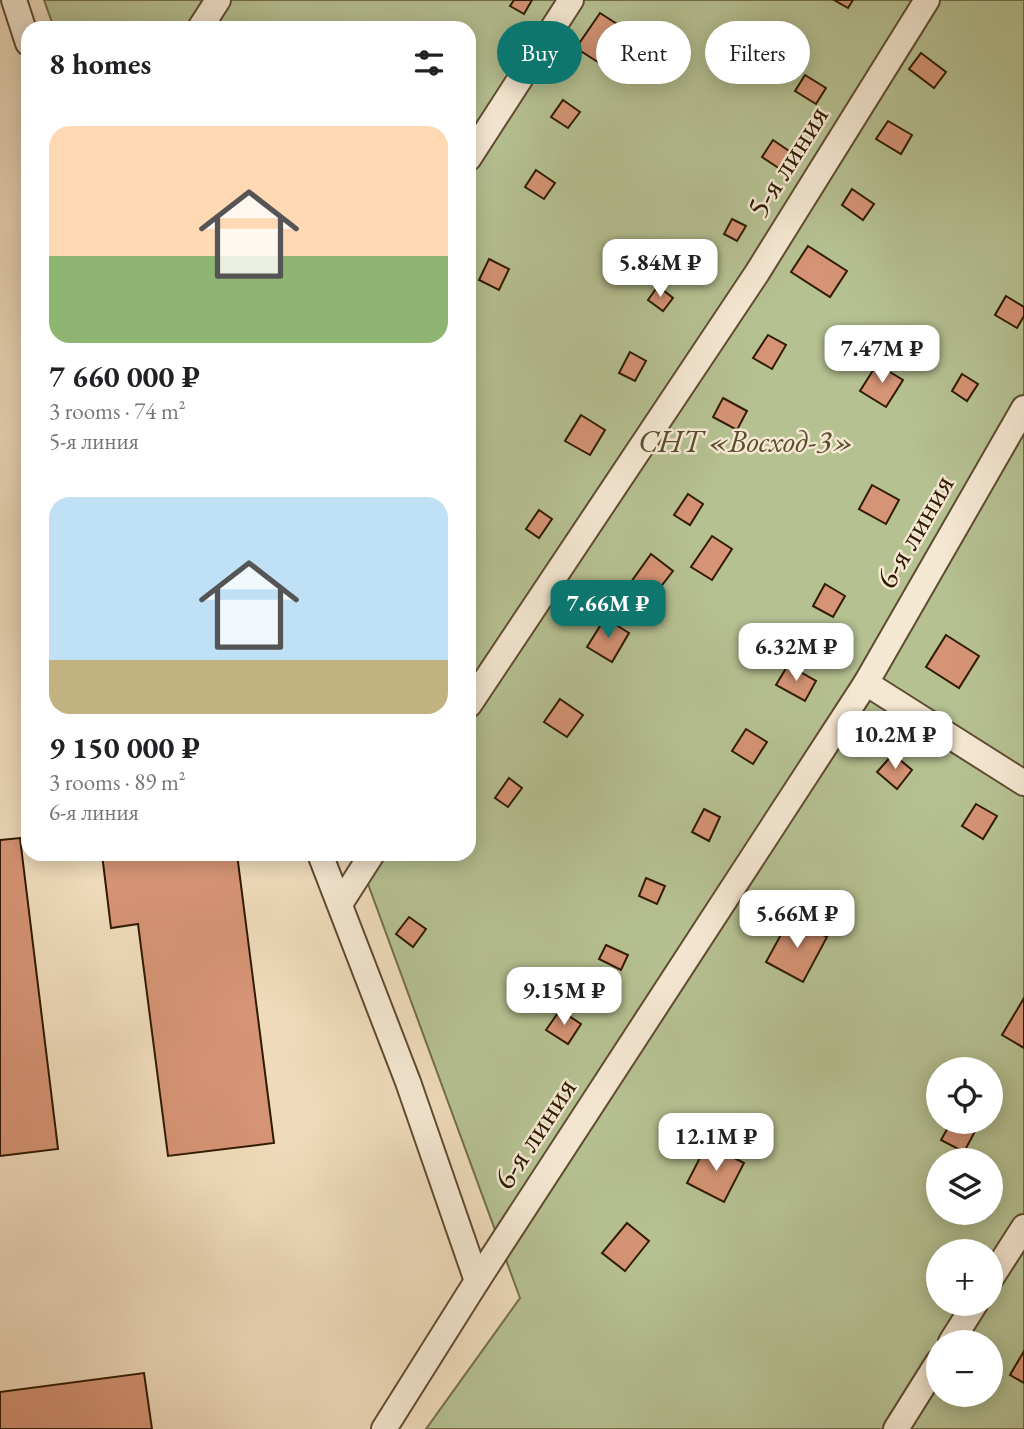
<!DOCTYPE html>
<html lang="en">
<head>
<meta charset="utf-8">
<style>
	:root { --surface:#fff; --page:#f2f2f2; --text:#202124; --muted:#757577; --accent:#0f766e }
	body { margin:0; font-family:"EB Garamond",serif; background:var(--page); color:var(--text); height:100vh; display:flex; flex-direction:column; font-size:26px; white-space:nowrap }
	* { box-sizing:border-box; margin:0 }
	p { font-size:23px; color:var(--muted) }
	.icon { flex:none; width:38px; height:38px; fill:none; stroke:currentColor; stroke-width:2; stroke-linecap:round; stroke-linejoin:round }
	.map { position:relative; flex:1; overflow:hidden }
	.sheet { position:absolute; left:21px; top:21px; width:455px; height:840px; display:flex; flex-direction:column; background:var(--surface); border-radius:21px; box-shadow:0 4px 18px #0003 }
	.sheet>* { flex:none }
	.hud { position:absolute; left:497px; top:21px; width:422px; height:63px; display:flex; gap:14px }
	.tools { position:absolute; left:926px; top:1057px; display:grid; gap:14px }
	.tools a { display:grid; place-items:center; width:77px; height:77px; border-radius:50%; background:var(--surface); box-shadow:0 4px 18px #0003; font-size:35px }
	.price { position:absolute; translate:-50% -60px; padding:0 16px; border-radius:14px; background:#fff; color:#222; font-size:23px; line-height:46px; filter:drop-shadow(0 2px 4px #0008) }
	.price::after { content:''; position:absolute; left:50%; top:42px; width:21px; height:16px; margin-left:-10px; background:inherit; clip-path:polygon(0 0,100% 0,50% 100%) }
	.price.active { background:var(--accent); color:#fff }
	ul { padding:0; list-style:none }
	li { display:grid; align-content:center; gap:14px; height:371px; padding:0 28px }
	li span { display:grid; place-items:center; height:217px; border-radius:21px; color:#555 }
	li>.icon { margin-inline-start:auto }
	span .icon { width:126px; height:126px; fill:#fffc; stroke-width:1 }
	li b { font-size:30px }
	h2 { display:flex; justify-content:space-between; align-items:center; height:84px; padding:0 28px; font-size:30px }
	.tag { padding:0 24px; border-radius:32px; background:var(--surface); box-shadow:0 4px 18px #0003; font-size:24px; line-height:63px }
	.tag.active { background:var(--accent); color:#fff }
	.map>svg:first-child { display:block }
</style>
</head>
<body>
<div class="map">
<svg width="1024" height="1429" viewBox="0 0 1024 1429">
	<rect width="100%" height="100%" fill="#efdbbb"/>
	<filter id="stains"><feTurbulence type="fractalNoise" baseFrequency=".00286" numOctaves="4"/><feColorMatrix values="0 0 0 0 .2 0 0 0 0 .09 0 0 0 0 .02 0 0 0 .5 -.17"/></filter>
	<radialGradient id="worn" r=".72"><stop offset=".6" stop-color="#630" stop-opacity="0"/><stop offset="1" stop-color="#630" stop-opacity=".3"/></radialGradient>
	<path fill="#b6c192" stroke="#736e4a" stroke-width="2" fill-rule="evenodd" d="M44 0H1024V1429H426L520 1298 357 854H469V28H54ZM938 1069H990V1122H938ZM938 1160H990V1213H938ZM938 1251H990V1304H938ZM938 1342H990V1395H938Z"/>
	<g fill="#d59475" stroke="#301b02" stroke-width="2">
		<path d="M514 0H532L524 14 510 6Z"/>
		<path d="M834 0H853L848 8Z"/>
		<path d="M600 13 628 31 604 66 576 48Z"/>
		<path d="M921 53 946 72 934 88 909 69Z"/>
		<path d="M805 75 826 88 816 104 795 91Z"/>
		<path d="M563 100 580 112 568 128 551 117Z"/>
		<path d="M888 121 912 135 901 154 876 139Z"/>
		<path d="M773 140 792 153 780 169 762 157Z"/>
		<path d="M536 170 555 183 544 199 525 187Z"/>
		<path d="M852 189 874 204 863 220 842 205Z"/>
		<path d="M732 219 746 226 737 241 724 234Z"/>
		<path d="M808 246 847 271 830 297 791 272Z"/>
		<path d="M489 259 509 269 499 290 479 280Z"/>
		<path d="M658 286 673 298 663 311 648 300Z"/>
		<path d="M1006 296 1024 307V316L1017 328 995 315Z"/>
		<path d="M768 335 786 345 772 369 753 358Z"/>
		<path d="M630 352 646 361 635 381 619 373Z"/>
		<path d="M877 364 903 380 886 407 860 391Z"/>
		<path d="M962 374 978 384 967 401 952 391Z"/>
		<path d="M723 398 747 411 737 430 713 417Z"/>
		<path d="M581 415 605 430 590 455 565 441Z"/>
		<path d="M872 485 899 500 886 524 859 509Z"/>
		<path d="M688 494 703 504 690 525 674 515Z"/>
		<path d="M539 510 552 519 539 538 526 529Z"/>
		<path d="M712 536 732 549 712 580 691 567Z"/>
		<path d="M651 554 673 571 652 598 631 582Z"/>
		<path d="M825 584 845 596 833 617 813 606Z"/>
		<path d="M605 618 629 633 612 662 587 647Z"/>
		<path d="M946 635 979 656 959 688 926 667Z"/>
		<path d="M788 665 816 681 805 701 776 685Z"/>
		<path d="M560 699 583 715 567 737 544 722Z"/>
		<path d="M746 729 767 742 753 764 732 751Z"/>
		<path d="M893 754 912 770 897 789 877 772Z"/>
		<path d="M509 778 522 788 508 807 495 798Z"/>
		<path d="M976 804 997 816 983 839 962 826Z"/>
		<path d="M704 809 720 817 709 841 692 832Z"/>
		<path d="M20 838 58 1149 0 1156V840Z"/>
		<path d="M102 854H237L274 1143 168 1156 138 924 111 928Z"/>
		<path d="M646 878 665 886 657 904 639 896Z"/>
		<path d="M409 917 426 929 413 947 396 934Z"/>
		<path d="M790 918 827 937 803 982 766 962Z"/>
		<path d="M606 945 628 955 621 970 599 959Z"/>
		<path d="M1024 998V1048L1002 1035Z"/>
		<path d="M560 1010 581 1024 568 1044 546 1030Z"/>
		<path d="M951 1122H980L964 1152 941 1140Z"/>
		<path d="M707 1144 744 1163 724 1202 687 1183Z"/>
		<path d="M627 1223 649 1241 625 1271 602 1253Z"/>
		<path d="M1024 1351V1383L1010 1375Z"/>
		<path d="M144 1373 152 1429H0V1392Z"/>
	</g>
	<g fill="none" stroke-linecap="round" stroke-linejoin="round">
		<g stroke="#604b30" stroke-width="28">
			<g id="minor">
				<path d="M14 0 28 43"/>
				<path d="M200 28 218 0"/>
				<path d="M469 158 571 0"/>
				<path d="M866 683 1024 783"/>
				<path d="M469 705 757 273 927 0"/>
				<path d="M320 854 408 1082 477 1281"/>
				<path d="M340 904 372 854"/>
				<path d="M990 1280 1024 1227"/>
				<path d="M951 1342 975 1304"/>
				<path d="M384 1429 477 1281 866 683 1024 408"/>
				<path d="M896 1429 938 1362"/>
			</g>
		</g>
		<use href="#minor" stroke="#f5e8d3" stroke-width="24"/>
	</g>
	<g text-anchor="middle" dominant-baseline="central" stroke-width="5" stroke-linejoin="round" paint-order="stroke">
		<g font-size="32" fill="#301b02" stroke="#f5e8d3">
			<text transform="translate(787 161) rotate(-58)">5-я линия</text>
			<text transform="translate(914 531) rotate(-60)">6-я линия</text>
			<text transform="translate(534 1133) rotate(-57)">6-я линия</text>
		</g>
		<g font-size="32" font-style="italic" fill="#584d2d" stroke="#f5e8d3">
			<text x="746" y="441">СНТ «Восход-3»</text>
		</g>
	</g>
	<rect width="100%" height="100%" filter="url(#stains)"/>
	<rect width="100%" height="100%" fill="url(#worn)"/>
</svg>
<div class="tools">
<a><svg class="icon" aria-label="locate" viewBox="0 0 24 24"><circle cx="12" cy="12" r="6"/><path d="M12 2v4M12 18v4M2 12h4M18 12h4"/></svg></a>
<a><svg class="icon" aria-label="layers" viewBox="0 0 24 24"><path d="M12 4l9 5-9 5-9-5zM3 14l9 5 9-5"/></svg></a>
<a>+</a>
<a>−</a>
</div>
<b class="price" style="left:660px;top:299px">5.84M ₽</b>
<b class="price" style="left:882px;top:385px">7.47M ₽</b>
<b class="price active" style="left:608px;top:640px">7.66M ₽</b>
<b class="price" style="left:796px;top:683px">6.32M ₽</b>
<b class="price" style="left:895px;top:771px">10.2M ₽</b>
<b class="price" style="left:797px;top:950px">5.66M ₽</b>
<b class="price" style="left:564px;top:1027px">9.15M ₽</b>
<b class="price" style="left:716px;top:1173px">12.1M ₽</b>
<div class="hud">
<a class="tag active">Buy</a>
<a class="tag">Rent</a>
<a class="tag">Filters</a>
</div>
<section class="sheet">
<h2>8 homes<svg class="icon" aria-label="filters" viewBox="0 0 24 24"><path d="M4 7h16M4 17h16"/><circle cx="9" cy="7" r="2"/><circle cx="15" cy="17" r="2"/></svg></h2>
<ul>
<li><span style="background:linear-gradient(#ffd9b3 60%,#8fb573 0)"><svg class="icon" aria-label="home" viewBox="0 0 24 24"><path d="M3 11l9-7 9 7M6 9v11h12V9"/></svg></span><div><b>7 660 000 ₽</b><p>3 rooms · 74 m²</p><p>5-я линия</p></div></li>
<li><span style="background:linear-gradient(#bfe0f5 75%,#c2b280 0)"><svg class="icon" aria-label="home" viewBox="0 0 24 24"><path d="M3 11l9-7 9 7M6 9v11h12V9"/></svg></span><div><b>9 150 000 ₽</b><p>3 rooms · 89 m²</p><p>6-я линия</p></div></li>
</ul>
</section>
</div>
</body>
</html>
